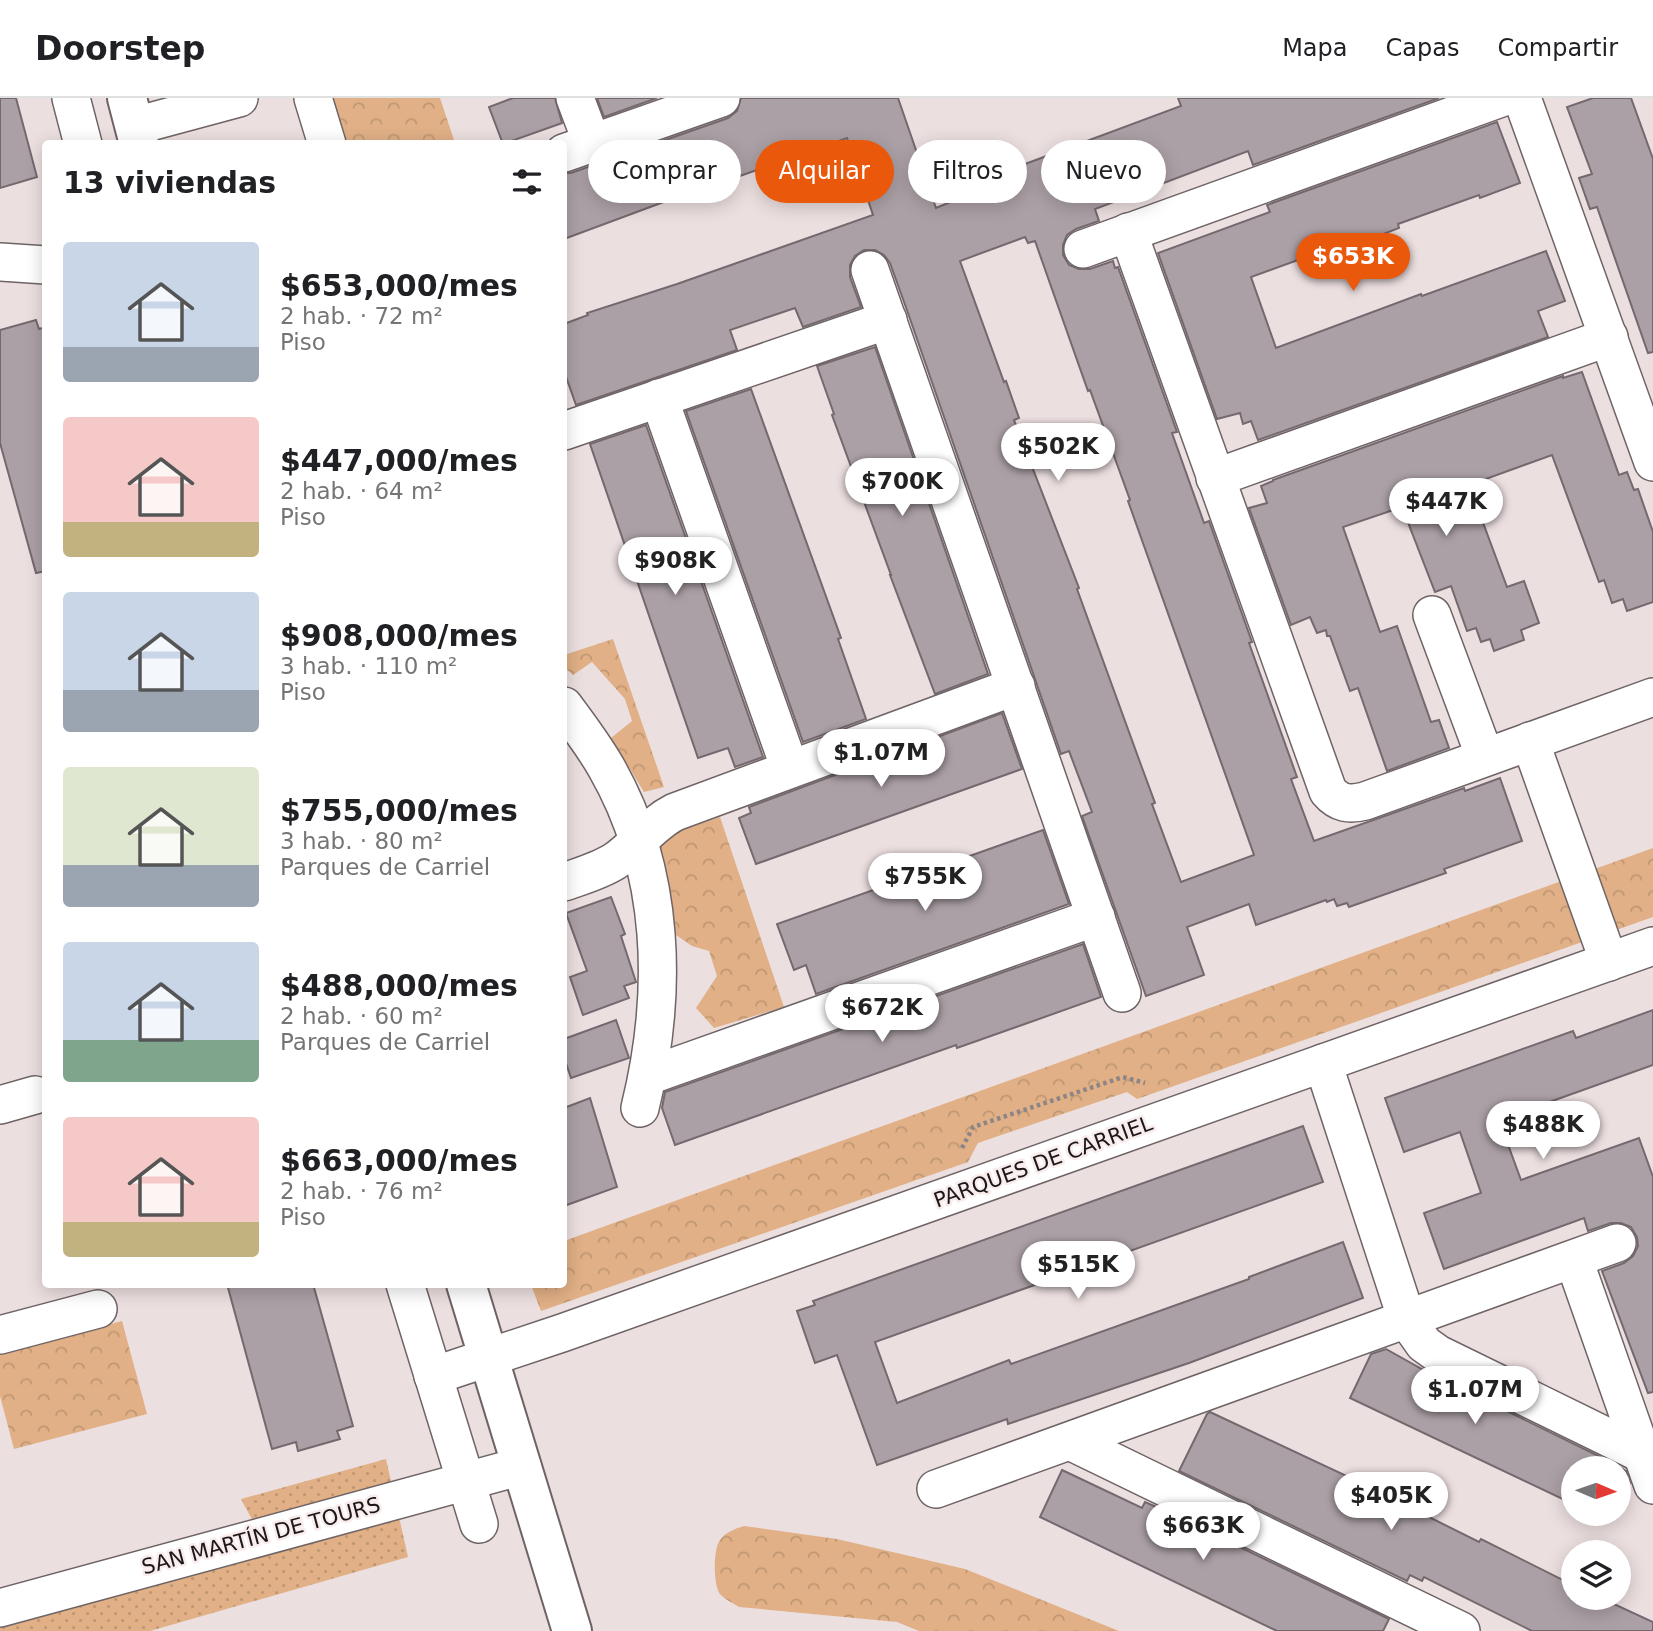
<!DOCTYPE html>
<html lang="es">
<head>
<meta charset="utf-8">
<style>
	:root { --surface:#fff; --page:#f2f2f2; --text:#202124; --muted:#757577; --line:#e0e0e0; --accent:#ea580c }
	body { margin:0; font-family:"DejaVu Sans",sans-serif; background:var(--page); color:var(--text); height:100vh; display:flex; flex-direction:column; font-size:26px; white-space:nowrap }
	* { box-sizing:border-box; margin:0 }
	p { font-size:23px; color:var(--muted) }
	.icon { flex:none; width:38px; height:38px; fill:none; stroke:currentColor; stroke-width:2; stroke-linecap:round; stroke-linejoin:round }
	.map { position:relative; flex:1; overflow:hidden }
	.sheet { position:absolute; left:42px; top:42px; width:525px; height:1148px; display:flex; flex-direction:column; background:var(--surface); border-radius:7px; box-shadow:0 4px 18px #0003 }
	.sheet>* { flex:none }
	.hud { position:absolute; left:588px; top:42px; width:665px; height:63px; display:flex; gap:14px }
	.needle { width:46px; rotate:92deg }
	.buttons { position:absolute; left:1561px; top:1358px; display:grid; gap:14px }
	.buttons a { display:grid; place-items:center; width:70px; height:70px; border-radius:50%; background:var(--surface); box-shadow:0 4px 18px #0003; font-size:35px }
	.price { position:absolute; translate:-50% -60px; padding:0 16px; border-radius:24px; background:#fff; color:#222; font-size:23px; line-height:46px; filter:drop-shadow(0 2px 4px #0008) }
	.price::after { content:''; position:absolute; left:50%; top:42px; width:21px; height:16px; margin-left:-10px; background:inherit; clip-path:polygon(0 0,100% 0,50% 100%) }
	.price.on { background:var(--accent); color:#fff }
	ul { padding:0; list-style:none }
	li { display:flex; align-items:center; gap:21px; height:175px; padding:0 21px }
	li span { display:grid; place-items:center; flex:none; width:196px; height:140px; border-radius:7px; color:#555 }
	li>.icon { margin-inline-start:auto }
	span .icon { width:84px; height:84px; fill:#fffc; stroke-width:1 }
	li b { font-size:30px }
	h2 { display:flex; justify-content:space-between; align-items:center; height:84px; padding:0 21px; font-size:30px }
	.pill { padding:0 24px; border-radius:32px; background:var(--surface); box-shadow:0 4px 18px #0003; font-size:24px; line-height:63px }
	.pill.on { background:var(--accent); color:#fff }
	header { display:flex; align-items:center; gap:42px; box-sizing:border-box; height:98px; padding:0 35px; background:var(--surface); border-bottom:2px solid var(--line) }
	header strong { font-size:33px }
	nav { display:flex; gap:38px; margin-inline-start:auto; font-size:24px }
	.map>svg:first-child { display:block }
</style>
</head>
<body>
<header>
<strong>Doorstep</strong>
<nav><a>Mapa</a><a>Capas</a><a>Compartir</a></nav>
</header>
<div class="map">
<svg width="1653" height="1533" viewBox="0 0 1653 1533">
	<defs>
		<pattern id="grass-dots" width="8" height="8" patternUnits="userSpaceOnUse" patternTransform="scale(1.75)"><rect width="8" height="8" fill="#e1b086"/><path d="M2 2h.1M6 6h.1" fill="none" stroke="#c09773" stroke-width="1.8" stroke-linecap="round"/></pattern>
		<pattern id="forest-crowns" width="20" height="18" patternUnits="userSpaceOnUse" patternTransform="scale(1.75)"><rect width="20" height="18" fill="#e1b086"/><path d="M2 6a3 3 0 1 1 6 0M12 15a3 3 0 1 1 6 0" fill="none" stroke="#c09773"/></pattern>
	</defs>
	<rect width="100%" height="100%" fill="#ecdfe0"/>
	<path fill="url(#grass-dots)" d="M386 1361 408 1459 150 1533H0V1520L264 1444 241 1401Z"/>
	<g fill="url(#forest-crowns)">
		<path d="M331 0H440L455 45H344Z"/>
		<path d="M613 541 664 689 644 694 611 640 632 623 625 601 592 564 573 577 564 569V557Z"/>
		<path d="M720 719 784 909 714 930 696 910 717 878 709 853 692 848 676 837 659 752 670 736Z"/>
		<path d="M1653 750V819L1137 1001 1127 994 978 1045 968 1064 541 1213 531 1187 564 1186V1143Z"/>
		<path d="M122 1223 147 1316 14 1351 0 1298V1256Z"/>
		<path d="M744 1428 837 1441 965 1471 1119 1533H919L897 1524 739 1509C733 1505 724 1501 720 1496 713 1487 713 1451 720 1442 726 1434 734 1431 744 1428Z"/>
	</g>
	<g fill="#aba0a6" stroke="#73696f" stroke-width="2" fill-rule="evenodd">
		<path d="M0 0H16L37 79 0 90Z"/>
		<path d="M513 0H555L562 25 503 46 489 9Z"/>
		<path d="M597 0H657L604 19Z"/>
		<path d="M741 0H898L936 110 1004 82 1001 75 1181 8 1178 0H1439L1253 67 1248 53 1095 111 1099 123 1076 131 1067 137 1063 147V157L1069 167 1079 171H1090L1113 163 1115 170 1118 169 1177 334 1172 335 1204 425 1209 423 1252 544 1249 545 1297 679 1291 681 1314 743 1464 690 1465 693 1500 680 1522 743 1444 771 1446 775 1349 809 1347 805 1337 808 1334 801 1327 804 1326 802 1256 827 1249 806 1187 829 1204 877 1146 898 1082 718 1092 714 1069 653 1061 656 908 215 890 165 884 157 875 152H864L855 158 850 167V179L861 209 803 229 795 210 730 232 737 252 576 307 564 273V226L588 217 587 215 677 186 873 117 847 40 740 78 739 76 564 141V75H571L728 20 737 13ZM1025 139 1028 145 1035 143 1088 293 1090 292 1130 402 1128 403 1254 757 1181 784 1152 706 1155 705 1141 667 1077 491 1079 490 1014 322 1019 320 1006 283 1004 284 960 163Z"/>
		<path d="M1593 0H1631L1653 61V254L1648 255 1597 109 1590 111 1579 80 1592 76 1567 9Z"/>
		<path d="M1497 24 1520 85 1480 100 1479 97 1398 126 1399 130 1358 146 1356 141 1251 179 1276 250 1421 196 1422 198 1546 153 1565 203 1538 213 1548 239 1258 342 1251 323 1243 326 1240 315 1217 321 1158 155 1270 114 1267 107Z"/>
		<path d="M36 222 39 231 46 229V473L36 475 0 345V232Z"/>
		<path d="M875 249 988 576 935 596 890 477H891L832 317 834 316 817 268Z"/>
		<path d="M1582 274 1619 377 1627 374 1634 392 1638 391 1653 434V504L1627 513 1623 501 1612 505 1604 482 1599 484 1552 357 1469 387 1507 489 1524 483 1539 525 1521 532 1524 542 1494 553 1490 541 1481 544 1476 530 1467 533 1451 488 1435 494 1402 409 1343 429 1380 534 1397 528 1431 624 1439 622 1449 650 1387 673 1358 590 1350 593 1330 538H1327L1326 532 1317 535 1310 519 1291 527 1249 410 1267 405 1261 388 1273 383V382L1563 278V280Z"/>
		<path d="M751 291 841 540 838 541 866 621 803 644 686 313Z"/>
		<path d="M646 327 763 659 735 669 728 650 698 660 590 346Z"/>
		<path d="M1002 615 1022 671 756 766 739 720 751 715 749 709Z"/>
		<path d="M1043 732 1069 806 816 896 806 867 794 872 777 826Z"/>
		<path d="M611 799 625 836 621 838 636 884 624 888 629 900 583 917 570 879 587 873 566 815Z"/>
		<path d="M1083 846 1101 899 957 950 956 947 675 1047 662 1010 665 994Z"/>
		<path d="M1653 912V967L1499 1022 1521 1082 1639 1040 1653 1079V1294L1648 1295 1602 1173 1624 1165 1633 1158 1638 1148 1637 1139 1631 1129 1621 1125H1611L1588 1133 1584 1120 1444 1171 1424 1115 1481 1095 1460 1034 1404 1054 1385 1000 1573 933 1576 940Z"/>
		<path d="M616 922 629 960 571 980 564 959V941Z"/>
		<path d="M590 1000 617 1089 564 1108V1010Z"/>
		<path d="M1303 1028 1323 1084 875 1244 897 1305 1009 1262 1011 1266 1249 1181V1179L1343 1144 1363 1200 1189 1265 1008 1326 1007 1321 877 1367 837 1257 815 1265 797 1213 815 1207 813 1203Z"/>
		<path d="M227 1186H313L353 1328 337 1333 340 1341 298 1353 296 1344 272 1351Z"/>
		<path d="M1386 1251 1429 1275 1619 1368 1626 1373 1630 1385 1619 1409V1370H1573V1406L1350 1300 1371 1256Z"/>
		<path d="M1210 1314 1374 1391 1375 1389 1413 1408 1411 1410 1479 1444 1481 1441 1573 1487V1500H1601L1653 1524V1533H1532L1424 1479 1422 1483 1410 1477 1407 1483 1179 1373 1207 1316Z"/>
		<path d="M1062 1372 1142 1410 1145 1404 1161 1411 1389 1521 1383 1533H1277L1040 1419Z"/>
	</g>
	<g fill="none" stroke-linecap="round" stroke-linejoin="round">
		<g stroke="#6f6465" stroke-width="40">
			<g id="minor">
				<path d="M71 0 83 46"/>
				<path d="M313 0 327 46"/>
				<path d="M575 0 592 45"/>
				<path d="M1522 0 1653 364"/>
				<path d="M135 28 239 0"/>
				<path d="M564 55 721 0"/>
				<path d="M1128 134 1328 693C1339 706 1350 707 1365 703L1653 599"/>
				<path d="M1083 151 1501 0"/>
				<path d="M0 164 46 167"/>
				<path d="M870 172 1122 895"/>
				<path d="M659 300 790 671"/>
				<path d="M564 333 888 222"/>
				<path d="M1215 380 1609 239"/>
				<path d="M1432 517 1485 659"/>
				<path d="M564 608C579 628 594 648 606 669 666 773 668 896 640 1010"/>
				<path d="M1530 643 1609 864"/>
				<path d="M564 784C581 778 599 773 615 763 637 748 651 726 675 714L1016 588"/>
				<path d="M1323 965 1407 1222 1424 1246 1438 1256 1642 1356"/>
				<path d="M648 978 1096 819"/>
				<path d="M0 1007 35 997"/>
				<path d="M1574 1162 1653 1387"/>
				<path d="M405 1186 479 1426"/>
				<path d="M0 1237 98 1211"/>
				<path d="M433 1278 562 1235 1653 848"/>
				<path d="M1072 1344 1461 1533"/>
				<path d="M936 1391 1617 1145"/>
				<path d="M0 1510 522 1368"/>
			</g>
		</g>
		<g stroke="#6f6465" stroke-width="42">
			<g id="tertiary">
				<path d="M127 0 139 46"/>
				<path d="M466 1186 572 1533"/>
			</g>
		</g>
		<path stroke="#8d8485" stroke-width="4.5" stroke-dasharray="3.5 3.5" stroke-linecap="butt" d="M962 1050 973 1029 1123 979 1145 985"/>
		<use href="#minor" stroke="#fff" stroke-width="37"/>
		<use href="#tertiary" stroke="#fff" stroke-width="38"/>
	</g>
	<g text-anchor="middle" dominant-baseline="central" stroke-width="5" stroke-linejoin="round" paint-order="stroke">
		<g font-size="21" fill="#1c1818" stroke="#f9eced">
			<text transform="translate(1043 1064) rotate(-20)">PARQUES DE CARRIEL</text>
			<text transform="translate(261 1438) rotate(-15)">SAN MARTÍN DE TOURS</text>
		</g>
	</g>
</svg>
<div class="buttons">
<a><svg class="needle" viewBox="-14 -14 28 28"><path d="M0-13l5 13h-10z" fill="#e53935"/><path d="M0 13l5-13h-10z" fill="#757577"/></svg></a>
<a><svg class="icon" aria-label="layers" viewBox="0 0 24 24"><path d="M12 4l9 5-9 5-9-5zM3 14l9 5 9-5"/></svg></a>
</div>
<b class="price on" style="left:1353px;top:195px">$653K</b>
<b class="price" style="left:1058px;top:385px">$502K</b>
<b class="price" style="left:902px;top:420px">$700K</b>
<b class="price" style="left:1446px;top:440px">$447K</b>
<b class="price" style="left:675px;top:499px">$908K</b>
<b class="price" style="left:881px;top:691px">$1.07M</b>
<b class="price" style="left:925px;top:815px">$755K</b>
<b class="price" style="left:882px;top:946px">$672K</b>
<b class="price" style="left:1543px;top:1063px">$488K</b>
<b class="price" style="left:1078px;top:1203px">$515K</b>
<b class="price" style="left:1475px;top:1328px">$1.07M</b>
<b class="price" style="left:1391px;top:1434px">$405K</b>
<b class="price" style="left:1203px;top:1464px">$663K</b>
<div class="hud">
<a class="pill">Comprar</a>
<a class="pill on">Alquilar</a>
<a class="pill">Filtros</a>
<a class="pill">Nuevo</a>
</div>
<section class="sheet">
<h2>13 viviendas<svg class="icon" aria-label="filters" viewBox="0 0 24 24"><path d="M4 7h16M4 17h16"/><circle cx="9" cy="7" r="2"/><circle cx="15" cy="17" r="2"/></svg></h2>
<ul>
<li><span style="background:linear-gradient(#c9d6e8 75%,#9aa5b1 0)"><svg class="icon" aria-label="home" viewBox="0 0 24 24"><path d="M3 11l9-7 9 7M6 9v11h12V9"/></svg></span><div><b>$653,000/mes</b><p>2 hab. · 72 m²</p><p>Piso</p></div></li>
<li><span style="background:linear-gradient(#f6c9c9 75%,#c2b280 0)"><svg class="icon" aria-label="home" viewBox="0 0 24 24"><path d="M3 11l9-7 9 7M6 9v11h12V9"/></svg></span><div><b>$447,000/mes</b><p>2 hab. · 64 m²</p><p>Piso</p></div></li>
<li><span style="background:linear-gradient(#c9d6e8 70%,#9aa5b1 0)"><svg class="icon" aria-label="home" viewBox="0 0 24 24"><path d="M3 11l9-7 9 7M6 9v11h12V9"/></svg></span><div><b>$908,000/mes</b><p>3 hab. · 110 m²</p><p>Piso</p></div></li>
<li><span style="background:linear-gradient(#dfe7d0 70%,#9aa5b1 0)"><svg class="icon" aria-label="home" viewBox="0 0 24 24"><path d="M3 11l9-7 9 7M6 9v11h12V9"/></svg></span><div><b>$755,000/mes</b><p>3 hab. · 80 m²</p><p>Parques de Carriel</p></div></li>
<li><span style="background:linear-gradient(#c9d6e8 70%,#7fa58c 0)"><svg class="icon" aria-label="home" viewBox="0 0 24 24"><path d="M3 11l9-7 9 7M6 9v11h12V9"/></svg></span><div><b>$488,000/mes</b><p>2 hab. · 60 m²</p><p>Parques de Carriel</p></div></li>
<li><span style="background:linear-gradient(#f6c9c9 75%,#c2b280 0)"><svg class="icon" aria-label="home" viewBox="0 0 24 24"><path d="M3 11l9-7 9 7M6 9v11h12V9"/></svg></span><div><b>$663,000/mes</b><p>2 hab. · 76 m²</p><p>Piso</p></div></li>
</ul>
</section>
</div>
</body>
</html>
